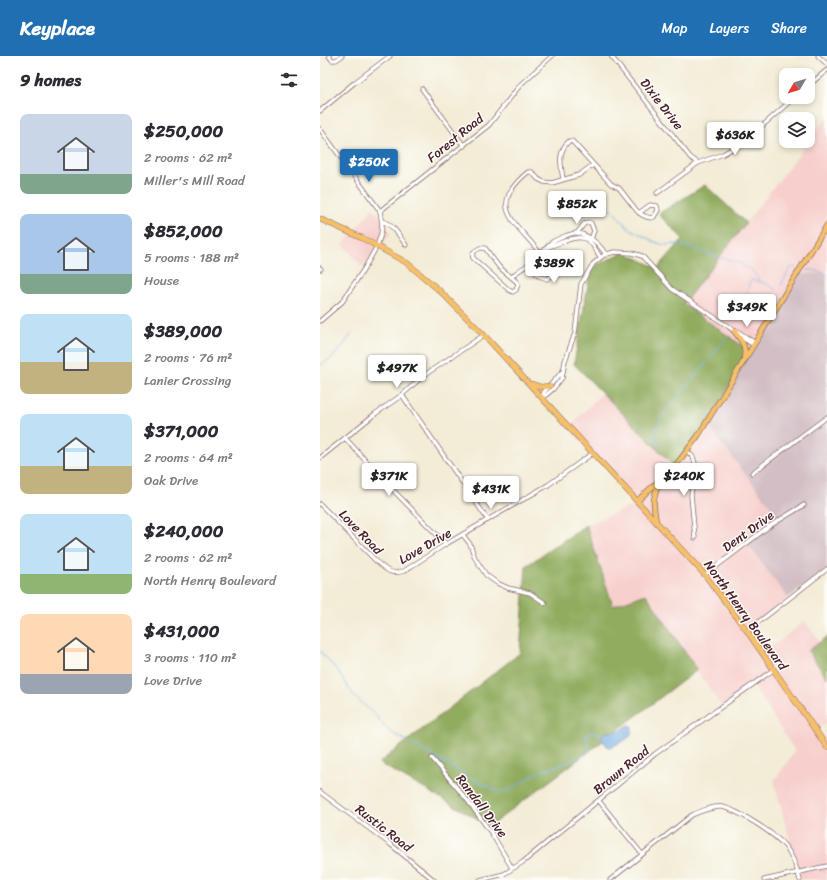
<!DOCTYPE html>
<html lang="en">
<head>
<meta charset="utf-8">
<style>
	:root { --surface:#fff; --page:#f7f7f7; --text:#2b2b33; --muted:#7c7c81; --accent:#1f6fb2 }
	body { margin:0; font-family:Sriracha,sans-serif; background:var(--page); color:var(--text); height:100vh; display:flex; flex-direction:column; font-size:15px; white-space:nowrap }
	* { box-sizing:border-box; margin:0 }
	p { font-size:13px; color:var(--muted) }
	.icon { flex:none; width:22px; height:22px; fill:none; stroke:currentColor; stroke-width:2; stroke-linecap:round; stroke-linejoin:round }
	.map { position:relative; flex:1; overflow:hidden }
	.details { display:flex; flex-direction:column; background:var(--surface); width:320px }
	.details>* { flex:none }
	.needle { width:26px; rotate:232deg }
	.buttons { position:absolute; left:459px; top:12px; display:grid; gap:8px }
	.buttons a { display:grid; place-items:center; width:36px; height:36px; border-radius:8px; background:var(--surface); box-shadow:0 2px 6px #0003; font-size:20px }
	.price { position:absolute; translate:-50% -34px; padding:0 9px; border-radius:4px; background:#fff; color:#222; font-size:13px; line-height:26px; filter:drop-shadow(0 1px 2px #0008) }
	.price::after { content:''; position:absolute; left:50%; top:24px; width:12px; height:9px; margin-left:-6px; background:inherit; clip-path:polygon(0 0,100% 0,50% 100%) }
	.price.on { background:var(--accent); color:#fff }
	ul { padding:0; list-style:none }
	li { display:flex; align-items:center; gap:12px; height:100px; padding:0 20px }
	li span { display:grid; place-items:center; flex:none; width:112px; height:80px; border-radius:8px; color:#555 }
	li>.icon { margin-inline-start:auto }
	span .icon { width:48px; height:48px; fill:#fffc; stroke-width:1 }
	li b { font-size:17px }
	h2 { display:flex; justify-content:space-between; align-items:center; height:48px; padding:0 20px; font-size:17px }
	header { display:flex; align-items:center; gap:24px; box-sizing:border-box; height:56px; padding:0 20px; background:var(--accent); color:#fff }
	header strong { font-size:19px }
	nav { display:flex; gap:22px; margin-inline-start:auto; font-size:14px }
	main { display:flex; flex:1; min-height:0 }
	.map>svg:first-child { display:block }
</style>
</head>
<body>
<header>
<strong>Keyplace</strong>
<nav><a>Map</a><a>Layers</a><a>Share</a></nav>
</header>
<main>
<section class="details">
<h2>9 homes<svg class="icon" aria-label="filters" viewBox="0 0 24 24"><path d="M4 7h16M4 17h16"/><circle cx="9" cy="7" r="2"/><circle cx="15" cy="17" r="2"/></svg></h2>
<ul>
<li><span style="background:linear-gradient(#c9d6e8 75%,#7fa58c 0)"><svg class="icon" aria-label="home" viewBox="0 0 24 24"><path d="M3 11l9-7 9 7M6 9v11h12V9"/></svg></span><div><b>$250,000</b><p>2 rooms · 62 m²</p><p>Miller's Mill Road</p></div></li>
<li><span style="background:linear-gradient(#a9c7e8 75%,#7fa58c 0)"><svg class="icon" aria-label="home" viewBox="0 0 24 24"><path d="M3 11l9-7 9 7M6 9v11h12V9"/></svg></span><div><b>$852,000</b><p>5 rooms · 188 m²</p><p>House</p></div></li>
<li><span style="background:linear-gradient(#bfe0f5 60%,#c2b280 0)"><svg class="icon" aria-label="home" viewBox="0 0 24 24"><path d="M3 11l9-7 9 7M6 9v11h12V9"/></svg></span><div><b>$389,000</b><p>2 rooms · 76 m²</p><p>Lanier Crossing</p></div></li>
<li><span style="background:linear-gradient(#bfe0f5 65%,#c2b280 0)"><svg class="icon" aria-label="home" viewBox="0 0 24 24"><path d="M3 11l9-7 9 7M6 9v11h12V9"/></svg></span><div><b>$371,000</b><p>2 rooms · 64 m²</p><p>Oak Drive</p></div></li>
<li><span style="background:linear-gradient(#bfe0f5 75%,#8fb573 0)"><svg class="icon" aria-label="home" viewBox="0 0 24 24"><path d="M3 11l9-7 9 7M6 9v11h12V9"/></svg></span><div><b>$240,000</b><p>2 rooms · 62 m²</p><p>North Henry Boulevard</p></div></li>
<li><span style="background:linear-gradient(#ffd9b3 75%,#9aa5b1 0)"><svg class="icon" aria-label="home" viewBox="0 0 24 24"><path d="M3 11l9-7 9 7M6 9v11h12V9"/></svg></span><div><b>$431,000</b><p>3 rooms · 110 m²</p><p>Love Drive</p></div></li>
</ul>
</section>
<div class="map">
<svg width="507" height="824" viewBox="0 0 507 824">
	<rect width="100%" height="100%" fill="#fdfcf7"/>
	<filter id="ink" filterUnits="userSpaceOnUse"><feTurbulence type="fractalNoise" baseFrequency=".025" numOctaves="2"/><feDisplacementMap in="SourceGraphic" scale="8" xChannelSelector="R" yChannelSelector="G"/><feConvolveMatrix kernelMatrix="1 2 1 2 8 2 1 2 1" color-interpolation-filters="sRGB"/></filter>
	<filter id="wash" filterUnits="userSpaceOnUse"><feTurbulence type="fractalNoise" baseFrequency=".012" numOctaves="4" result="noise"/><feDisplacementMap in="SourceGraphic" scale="16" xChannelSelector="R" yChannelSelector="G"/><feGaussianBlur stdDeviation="0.9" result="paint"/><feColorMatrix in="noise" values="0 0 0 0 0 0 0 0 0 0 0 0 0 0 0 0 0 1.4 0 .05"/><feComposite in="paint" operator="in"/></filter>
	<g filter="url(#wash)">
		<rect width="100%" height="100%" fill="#f3ecd6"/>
		<g fill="#f7d0ce">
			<path d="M507 62V217L479 218 431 296 363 248Z"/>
			<path d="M53 152 71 177 42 211 23 188Z"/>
			<path d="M283 336 354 410 386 368 459 461 468 542 427 575 444 597 485 565 500 586 488 595 507 622V667L495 675 507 692V824H480L454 725 475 695 433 629 403 653 326 538 293 550 266 469 318 447 248 372Z"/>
		</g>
		<path fill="#d2bec4" d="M507 217V514L468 542 426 486 459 461 386 368 479 218Z"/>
		<g fill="#91ac5e" stroke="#6e6644">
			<path d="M385 129 426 167 363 248 431 296 386 368 354 410 254 308 271 212 304 196 338 212 363 183 338 158Z"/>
			<path d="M266 469 293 550 326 538 377 614 170 770 59 707 200 597 206 510Z"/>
			<path d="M507 581V622L488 595Z"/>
		</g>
		<path fill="#77afe6" stroke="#606788" d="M309 669 312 671C311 684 306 683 297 688 293 690 293 691 288 691L281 682C285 673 290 677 298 675 302 675 306 670 309 669Z"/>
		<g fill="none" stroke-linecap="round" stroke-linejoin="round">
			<g stroke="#77afe6" stroke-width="1">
				<path d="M272 148 292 154 308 172 335 186 344 189 356 188 371 191 385 197 419 207 433 215 440 226"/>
				<path d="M486 214H493L507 218"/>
				<path d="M461 229 471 211 476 212"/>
				<path d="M415 262 425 245 429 228 431 224 445 227 457 234"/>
				<path d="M0 309C15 302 22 291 31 279"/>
				<path d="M339 390 334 379C339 358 355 345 368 329 381 313 394 296 408 281"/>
				<path d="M0 595 17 614 34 640 56 660 69 675 122 705 148 721 180 736 190 734 215 718 253 704 267 698 270 694 265 682 272 675 282 679"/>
			</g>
		</g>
	</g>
	<g filter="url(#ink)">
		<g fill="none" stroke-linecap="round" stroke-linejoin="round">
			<g stroke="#856767" stroke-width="5">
				<g id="minor">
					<path d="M9 0 12 4H16L22 0"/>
					<path d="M291 0 370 101 378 107"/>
					<path d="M498 0 507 8"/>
					<path d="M488 30 507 14"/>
					<path d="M102 33 144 90"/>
					<path d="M0 55 34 27 70 0"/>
					<path d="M0 73 60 155 62 169 61 178 57 190 44 213 22 246 0 265"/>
					<path d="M243 123C241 109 237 96 249 85H252L291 128 299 132 317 155C321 159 325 161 331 162L334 161 338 154 337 150 330 149 319 157"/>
					<path d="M337 137 378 107 403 98 424 86 475 41"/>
					<path d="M60 155 169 69 201 28 232 0"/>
					<path d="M62 165C74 169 79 180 86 189"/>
					<path d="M257 177 264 168 268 166 271 167 274 175 271 183"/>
					<path d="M160 192H165L179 211 197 226 198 228 196 234 193 236 189 234 153 202C151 196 156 194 160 192Z"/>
					<path d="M227 192C233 189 239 187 245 185 266 177 271 184 280 201"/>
					<path d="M209 209 219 220 227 223 231 220C231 212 227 206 222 200 200 168 163 153 208 116H212L218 123 224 126 232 127 259 119 273 109"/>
					<path d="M0 212 1 213"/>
					<path d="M192 221C198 213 210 209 217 203 223 198 225 191 231 187 234 184 254 176 257 177 269 179 280 188 286 199"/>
					<path d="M414 275H417L435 287"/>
					<path d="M419 280 434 289"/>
					<path d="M82 339 168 464"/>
					<path d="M222 341 226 339 233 333 242 322 245 305 255 277 261 228 273 208 284 199 294 196 312 197 322 200 352 233 409 271 415 276"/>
					<path d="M222 341 224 336 242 316"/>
					<path d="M25 382 67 428 126 488"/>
					<path d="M367 395 373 401 375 407 371 439 375 482"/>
					<path d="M0 402 55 358 82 339 103 320 164 279"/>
					<path d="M432 417 507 361"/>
					<path d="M0 448 58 507C67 515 72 519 84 515L126 488 228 429 273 397"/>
					<path d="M143 479 150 488 155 502 166 519 177 527 188 532 210 537 225 547"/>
					<path d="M385 519 448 471 484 449"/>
					<path d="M427 575 507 513"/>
					<path d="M112 702 148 745 172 778 192 812"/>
					<path d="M0 736 70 788 114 824"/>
					<path d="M279 745 322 798"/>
					<path d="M160 824 184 818 203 806 335 698 453 614"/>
					<path d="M290 824 372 759C381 755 392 750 402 751 418 754 455 778 465 790 473 800 477 812 480 824"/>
					<path d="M444 824 507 810"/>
				</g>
			</g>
			<g stroke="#856767" stroke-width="6">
				<g id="major">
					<path d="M414 275C421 284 427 290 424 302"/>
					<path d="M317 445 356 409 378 380 507 169"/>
					<path d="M336 465C333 447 332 443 340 426"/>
				</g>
			</g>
			<g stroke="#856767" stroke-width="6">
				<g id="highway">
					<path d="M0 163 44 183 87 207 120 235 164 279 385 519 427 575 507 691"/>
					<path d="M212 328 221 331 230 330"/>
				</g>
			</g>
			<use href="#minor" stroke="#fff" stroke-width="3.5"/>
			<use href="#major" stroke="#f6c06b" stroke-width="4.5"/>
			<use href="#highway" stroke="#f6c06b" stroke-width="5"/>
		</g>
	</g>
	<g text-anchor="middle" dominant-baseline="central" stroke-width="3" stroke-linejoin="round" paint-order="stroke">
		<g font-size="13" fill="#4a1f2b" stroke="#fdfcf7">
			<text transform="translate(342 48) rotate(52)">Dixie Drive</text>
			<text transform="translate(135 82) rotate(-39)">Forest Road</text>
			<text transform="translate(428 475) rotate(-36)">Dent Drive</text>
			<text transform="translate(41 476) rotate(46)">Love Road</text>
			<text transform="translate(105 490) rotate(-30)">Love Drive</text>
			<text transform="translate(426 559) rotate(54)">North Henry Boulevard</text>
			<text transform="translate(301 714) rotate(-39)">Brown Road</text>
			<text transform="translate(162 750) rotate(53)">Randall Drive</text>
			<text transform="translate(64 772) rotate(38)">Rustic Road</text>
		</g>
	</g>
</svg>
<div class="buttons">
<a><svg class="needle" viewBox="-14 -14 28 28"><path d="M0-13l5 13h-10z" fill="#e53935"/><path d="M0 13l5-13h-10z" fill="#7c7c81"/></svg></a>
<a><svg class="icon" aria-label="layers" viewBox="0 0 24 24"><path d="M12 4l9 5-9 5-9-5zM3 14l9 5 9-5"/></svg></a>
</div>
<b class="price" style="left:415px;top:100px">$636K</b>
<b class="price on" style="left:49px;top:127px">$250K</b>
<b class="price" style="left:257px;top:169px">$852K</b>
<b class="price" style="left:234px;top:228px">$389K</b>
<b class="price" style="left:427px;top:272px">$349K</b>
<b class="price" style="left:77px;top:333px">$497K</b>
<b class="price" style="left:69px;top:441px">$371K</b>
<b class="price" style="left:364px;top:441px">$240K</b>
<b class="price" style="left:171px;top:454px">$431K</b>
</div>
</main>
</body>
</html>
